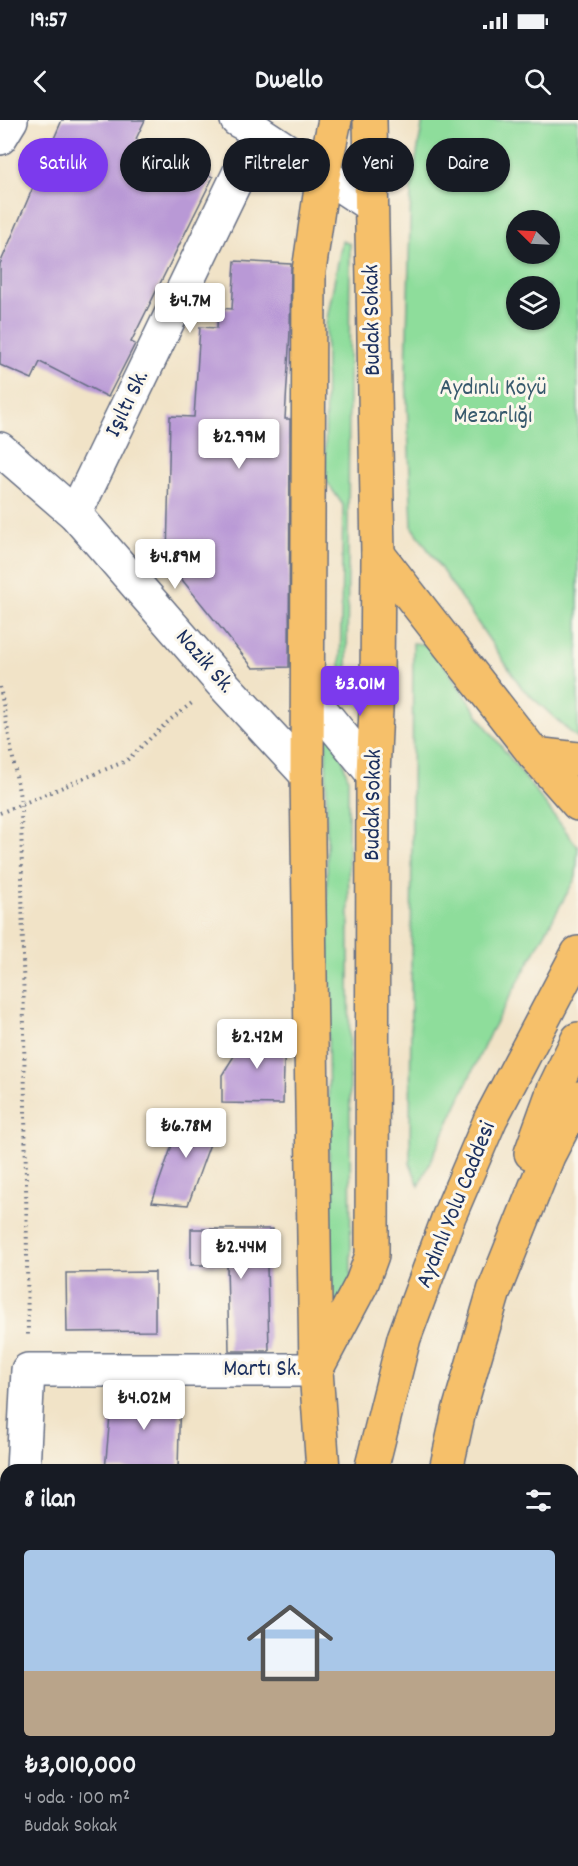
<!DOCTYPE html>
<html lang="tr">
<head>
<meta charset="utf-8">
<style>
	:root { --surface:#171b24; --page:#20242c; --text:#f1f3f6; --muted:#9ea1a6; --line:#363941; --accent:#7c3aed }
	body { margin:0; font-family:Dekko,sans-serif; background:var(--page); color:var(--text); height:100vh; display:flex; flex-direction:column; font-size:22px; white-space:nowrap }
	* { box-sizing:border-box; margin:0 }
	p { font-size:20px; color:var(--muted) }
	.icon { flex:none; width:33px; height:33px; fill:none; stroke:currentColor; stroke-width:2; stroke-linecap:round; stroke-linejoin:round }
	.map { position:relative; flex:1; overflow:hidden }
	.sheet { position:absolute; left:0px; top:1344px; width:579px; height:402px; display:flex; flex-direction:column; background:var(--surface); border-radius:18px 18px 0 0; box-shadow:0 2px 4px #0004 }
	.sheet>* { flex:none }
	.banner { position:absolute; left:18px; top:18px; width:543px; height:54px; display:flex; gap:12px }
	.needle { width:39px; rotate:294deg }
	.tools { position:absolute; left:506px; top:90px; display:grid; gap:12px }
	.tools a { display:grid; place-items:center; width:54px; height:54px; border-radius:50%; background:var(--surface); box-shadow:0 2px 4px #0004; font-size:30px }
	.price { position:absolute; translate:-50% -51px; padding:0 14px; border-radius:6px; background:#fff; color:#222; font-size:20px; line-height:39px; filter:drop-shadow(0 2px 3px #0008) }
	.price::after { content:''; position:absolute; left:50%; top:36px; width:18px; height:14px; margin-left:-9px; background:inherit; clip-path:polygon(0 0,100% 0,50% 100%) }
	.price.active { background:var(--accent); color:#fff }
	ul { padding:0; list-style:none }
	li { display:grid; align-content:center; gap:12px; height:318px; padding:0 24px }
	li+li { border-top:2px solid var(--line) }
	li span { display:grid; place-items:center; height:186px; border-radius:6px; color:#555 }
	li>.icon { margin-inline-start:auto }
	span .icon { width:108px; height:108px; fill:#fffc; stroke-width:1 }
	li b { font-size:26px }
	h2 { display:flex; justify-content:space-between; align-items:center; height:72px; padding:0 24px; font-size:26px }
	.pill { padding:0 21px; border-radius:27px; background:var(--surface); box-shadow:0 2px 4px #0004; font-size:21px; line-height:54px }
	.pill.active { background:var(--accent); color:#fff }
	.status { display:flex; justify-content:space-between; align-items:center; height:42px; padding:0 30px; background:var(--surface); direction:ltr }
	.status svg { height:16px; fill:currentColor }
	header { display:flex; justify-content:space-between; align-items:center; height:78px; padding:0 24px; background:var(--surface); font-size:27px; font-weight:700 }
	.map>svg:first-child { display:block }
</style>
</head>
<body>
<div class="status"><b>19:57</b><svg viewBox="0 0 49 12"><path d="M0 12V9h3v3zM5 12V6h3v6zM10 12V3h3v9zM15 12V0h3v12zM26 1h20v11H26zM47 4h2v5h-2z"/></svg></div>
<header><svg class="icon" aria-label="back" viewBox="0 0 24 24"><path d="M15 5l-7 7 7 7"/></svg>Dwello<svg class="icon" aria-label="search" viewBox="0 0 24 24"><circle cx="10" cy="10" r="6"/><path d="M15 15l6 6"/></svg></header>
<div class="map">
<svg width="578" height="1746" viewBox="0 0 578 1746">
	<rect width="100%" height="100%" fill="#fbf7ec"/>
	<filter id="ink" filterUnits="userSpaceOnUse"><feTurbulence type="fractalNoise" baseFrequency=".0167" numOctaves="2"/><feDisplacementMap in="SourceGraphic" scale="12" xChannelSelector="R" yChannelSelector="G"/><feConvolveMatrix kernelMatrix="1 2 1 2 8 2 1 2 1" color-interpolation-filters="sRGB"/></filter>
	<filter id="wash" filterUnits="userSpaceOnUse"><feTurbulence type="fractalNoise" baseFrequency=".008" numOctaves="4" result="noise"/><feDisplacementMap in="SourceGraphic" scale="24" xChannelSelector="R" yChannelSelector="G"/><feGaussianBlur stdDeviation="1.35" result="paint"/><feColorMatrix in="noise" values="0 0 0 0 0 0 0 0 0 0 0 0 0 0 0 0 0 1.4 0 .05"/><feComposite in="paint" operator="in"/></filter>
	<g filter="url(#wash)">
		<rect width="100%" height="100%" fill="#f1e3c7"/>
		<g fill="#8edd9b" stroke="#54867c" stroke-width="1.5" fill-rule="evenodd">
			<path d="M423 0H578V619L522 568 412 406 406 253 411 68ZM549 100V134H516V100ZM549 166V200H516V166Z"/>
			<path d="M342 121 350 124 347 560 340 561 343 385 325 359 326 204Z"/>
			<path d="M413 523 431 525 485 605 578 727 576 757 491 911 419 1066 410 1043Z"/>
			<path d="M335 611 348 659 351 1164 339 1184H330L326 612Z"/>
		</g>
		<g id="blocks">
			<g fill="#b999d6">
				<path d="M62 0H145L136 19 213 57 131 222 135 224 108 277 40 242 32 259 0 245V144Z"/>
				<path d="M235 141 291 144 290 211 285 299H290L289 547 253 548 167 441 170 296 194 297 200 207 217 208 218 188 232 189Z"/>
				<path d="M251 909H285L283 984 222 983V955Z"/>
				<path d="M183 994 220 996 188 1085 152 1082Z"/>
				<path d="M191 1109H273V1145H267L269 1231H229L227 1145H191Z"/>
				<path d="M155 1152V1211L67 1212 66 1153Z"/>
				<path d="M180 1270 178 1350H105L112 1274Z"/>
			</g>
		</g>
	</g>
	<g filter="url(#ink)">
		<use href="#blocks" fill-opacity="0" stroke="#666e83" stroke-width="1.5"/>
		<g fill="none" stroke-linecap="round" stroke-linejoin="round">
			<g stroke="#666e83" stroke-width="36">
				<g id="minor">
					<path d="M237 0 259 12 370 85"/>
					<path d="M0 18 11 0"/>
					<path d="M0 329 75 394 220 561 307 655"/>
					<path d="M75 394 259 12"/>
					<path d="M308 574 373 654"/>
					<path d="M23 1350 28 1250H316"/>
					<path d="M0 1424 6 1423"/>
					<path d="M0 1603 6 1604"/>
				</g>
			</g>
			<g stroke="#666e83" stroke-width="36">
				<g id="major">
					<path d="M378 434 534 634 578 684"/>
					<path d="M534 634 578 639"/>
					<path d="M531 1033 554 969 578 919"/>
					<path d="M317 1248 362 1163 372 1135 373 654 377 568 378 434 370 0"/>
					<path d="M323 1350 316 1250 307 655 309 151 323 55 335 0"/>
					<path d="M371 1350 404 1218 449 1096 491 998 578 833"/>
					<path d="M446 1350 459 1291 494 1171 548 1036 578 978"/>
					<path d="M342 1740V1746"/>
					<path d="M410 1740 411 1746"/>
				</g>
			</g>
			<g stroke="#666e83" stroke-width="4" stroke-dasharray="1.5 4.5" stroke-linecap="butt">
				<path d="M0 567 21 683 28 1216"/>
				<path d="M0 693 126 641 171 599 192 583"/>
			</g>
			<use href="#minor" stroke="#fff" stroke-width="33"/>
			<use href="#major" stroke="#f6c06b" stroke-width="33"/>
		</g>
	</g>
	<g text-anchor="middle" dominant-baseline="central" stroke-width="6" stroke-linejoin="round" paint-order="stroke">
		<g font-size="24" fill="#1b2f5e" stroke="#fbf7ec">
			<text transform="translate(373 200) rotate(-91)">Budak Sokak</text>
			<text transform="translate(128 284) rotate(-64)">Işıltı Sk.</text>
			<text transform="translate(204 542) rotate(49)">Nazik Sk.</text>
			<text transform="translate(374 685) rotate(-89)">Budak Sokak</text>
			<text transform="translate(457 1085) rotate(-68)">Aydınlı Yolu Caddesi</text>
			<text x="262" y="1250">Martı Sk.</text>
		</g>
		<g font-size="24" fill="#385a6d" stroke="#fbf7ec">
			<text x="493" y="269">Aydınlı Köyü<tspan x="493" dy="28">Mezarlığı</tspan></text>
		</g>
	</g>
</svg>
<div class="tools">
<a><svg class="needle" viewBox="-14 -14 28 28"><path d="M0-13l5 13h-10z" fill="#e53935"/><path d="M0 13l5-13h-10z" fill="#9ea1a6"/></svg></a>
<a><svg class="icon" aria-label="layers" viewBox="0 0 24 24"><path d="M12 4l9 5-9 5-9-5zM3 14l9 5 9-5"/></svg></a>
</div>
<b class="price" style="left:190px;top:214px">₺4.7M</b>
<b class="price" style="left:239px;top:350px">₺2.99M</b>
<b class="price" style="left:175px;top:470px">₺4.89M</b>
<b class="price active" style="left:360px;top:597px">₺3.01M</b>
<b class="price" style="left:257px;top:950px">₺2.42M</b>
<b class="price" style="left:186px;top:1039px">₺6.78M</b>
<b class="price" style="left:241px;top:1160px">₺2.44M</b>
<b class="price" style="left:144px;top:1311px">₺4.02M</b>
<div class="banner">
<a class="pill active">Satılık</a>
<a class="pill">Kiralık</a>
<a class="pill">Filtreler</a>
<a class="pill">Yeni</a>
<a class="pill">Daire</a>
</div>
<section class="sheet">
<h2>8 ilan<svg class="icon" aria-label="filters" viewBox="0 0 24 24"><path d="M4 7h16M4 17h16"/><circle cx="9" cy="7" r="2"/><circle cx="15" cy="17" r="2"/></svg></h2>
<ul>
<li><span style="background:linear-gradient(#a9c7e8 65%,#b9a48a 0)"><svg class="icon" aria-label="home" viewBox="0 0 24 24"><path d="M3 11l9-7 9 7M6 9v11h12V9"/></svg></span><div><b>₺3,010,000</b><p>4 oda · 100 m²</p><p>Budak Sokak</p></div></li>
</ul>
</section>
</div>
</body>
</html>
